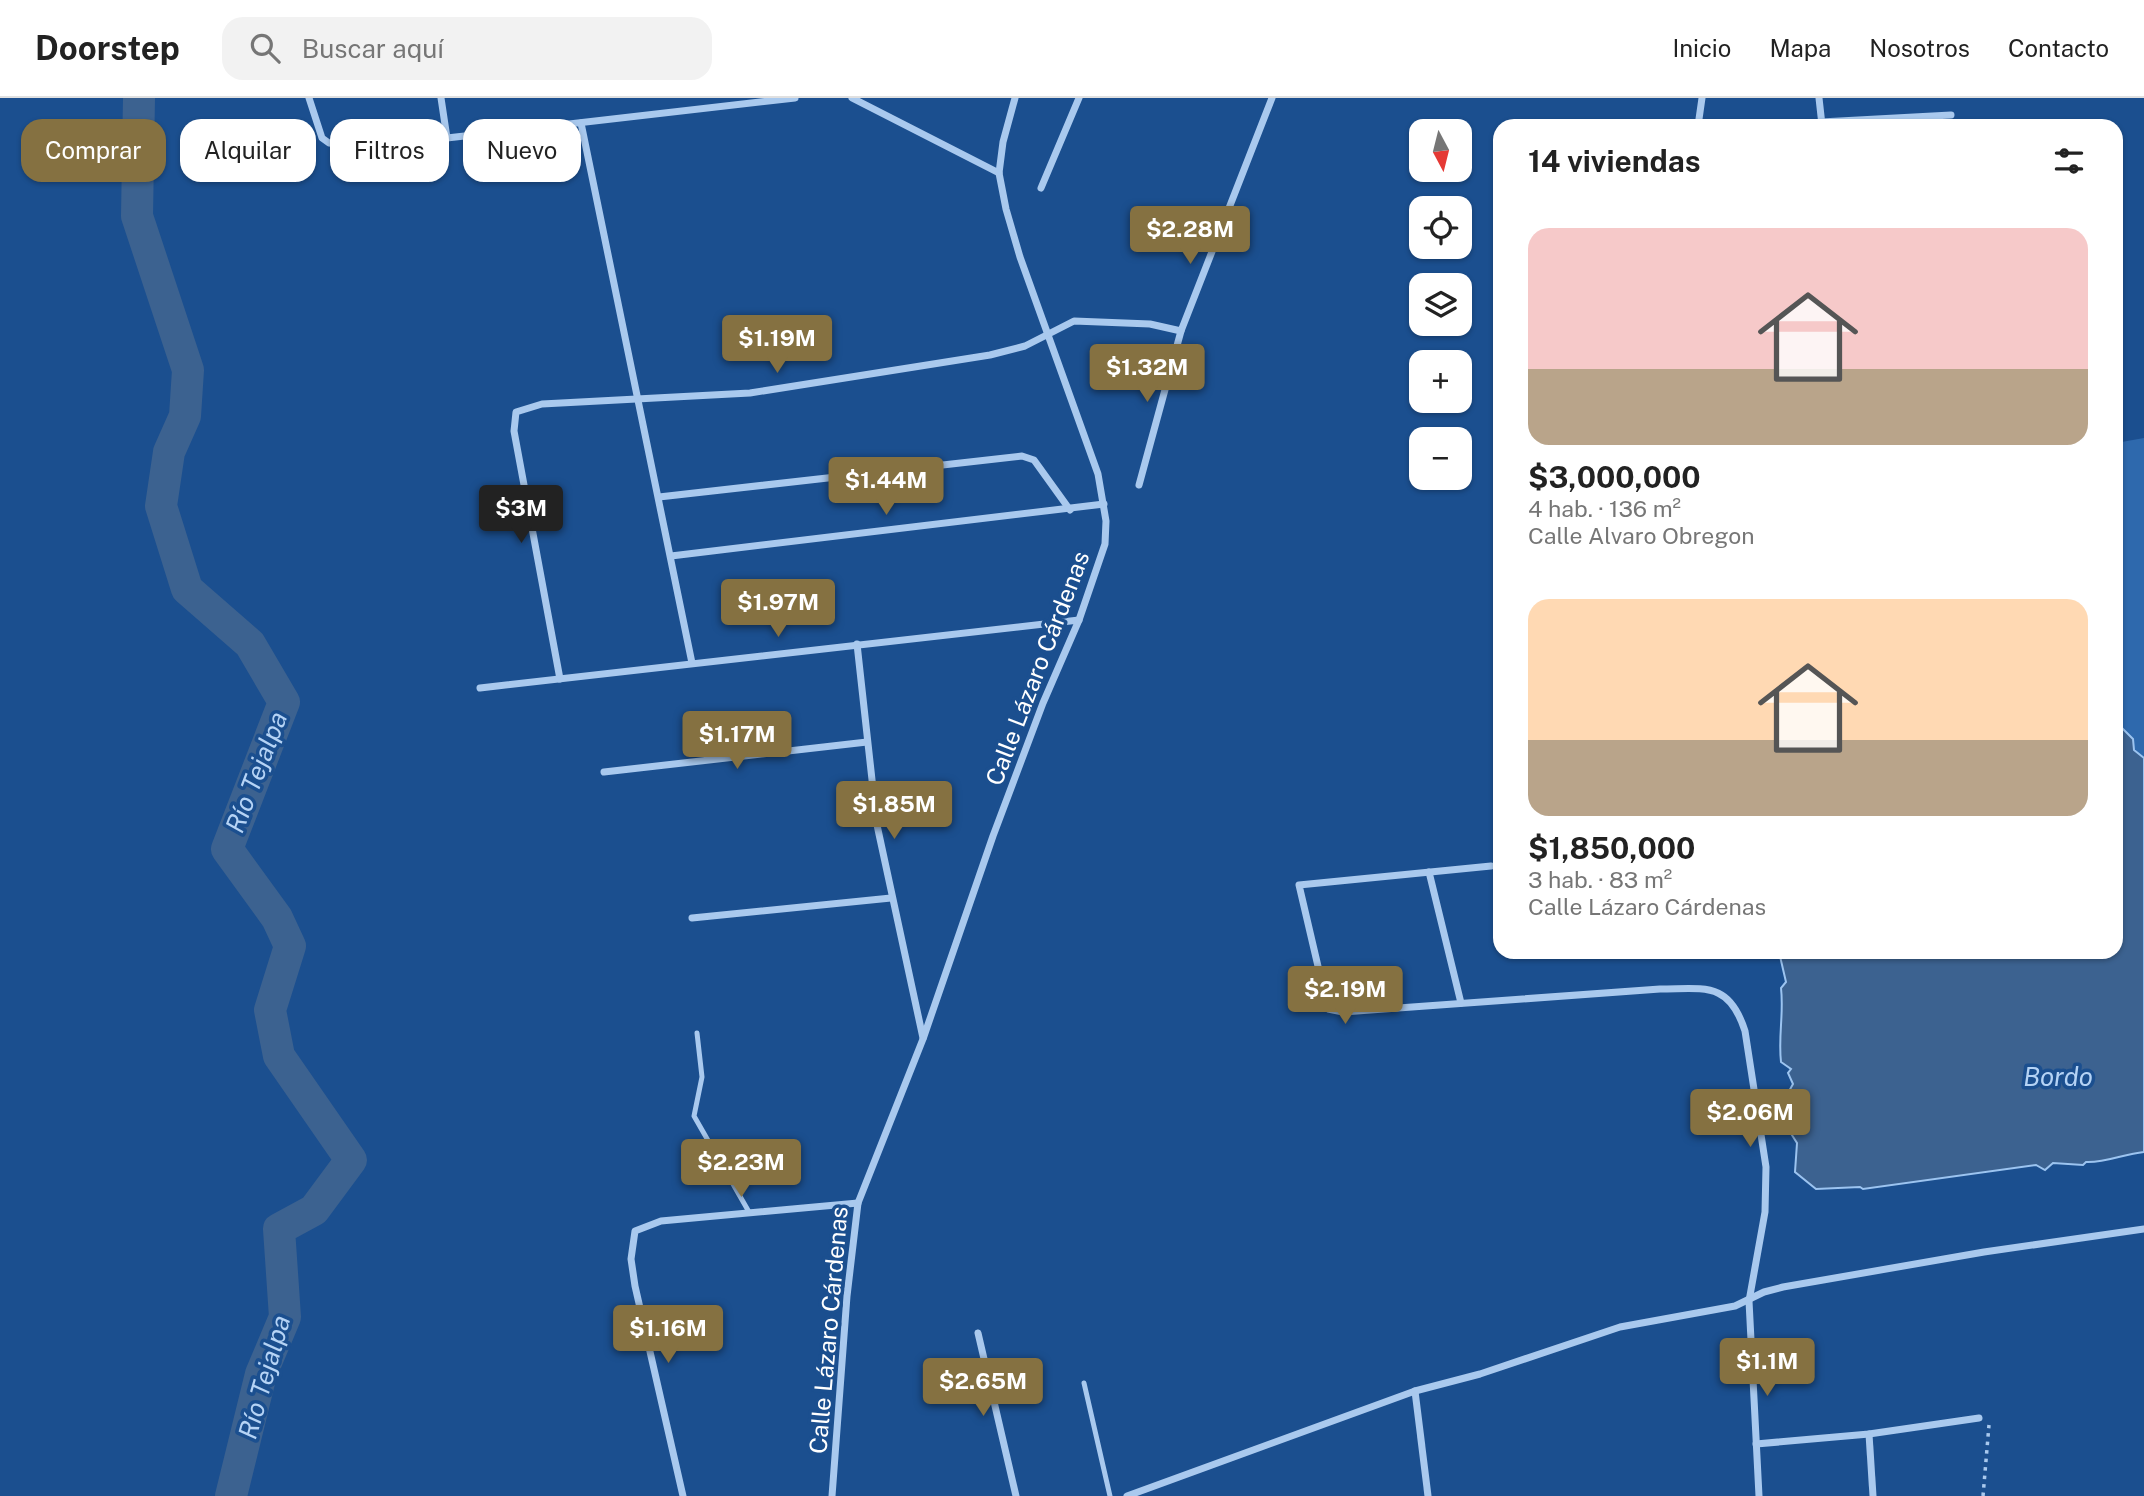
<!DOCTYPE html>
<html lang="es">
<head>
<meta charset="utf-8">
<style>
	:root { --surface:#fff; --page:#f2f2f2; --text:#222; --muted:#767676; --line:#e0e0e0; --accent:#857141 }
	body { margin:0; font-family:"Public Sans",sans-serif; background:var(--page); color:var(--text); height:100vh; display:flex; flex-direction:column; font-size:26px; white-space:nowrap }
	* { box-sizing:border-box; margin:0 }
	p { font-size:23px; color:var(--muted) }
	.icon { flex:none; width:38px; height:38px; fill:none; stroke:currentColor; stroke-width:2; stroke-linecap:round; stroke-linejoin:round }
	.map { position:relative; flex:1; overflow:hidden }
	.drawer { position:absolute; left:1493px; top:21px; width:630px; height:840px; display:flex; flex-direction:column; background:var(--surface); border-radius:21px; box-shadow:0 2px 5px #0004 }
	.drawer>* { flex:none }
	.top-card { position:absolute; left:21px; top:21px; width:665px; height:63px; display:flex; gap:14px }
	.needle { width:46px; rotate:173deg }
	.fabs { position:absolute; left:1409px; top:21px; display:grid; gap:14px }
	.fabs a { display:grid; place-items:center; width:63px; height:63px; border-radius:14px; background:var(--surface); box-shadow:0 2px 5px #0004; font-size:35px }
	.price { position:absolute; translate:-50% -60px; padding:0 16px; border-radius:7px; background:var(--accent); color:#fff; font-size:23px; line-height:46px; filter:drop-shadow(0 2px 4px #0008) }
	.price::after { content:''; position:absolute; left:50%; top:42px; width:21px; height:16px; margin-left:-10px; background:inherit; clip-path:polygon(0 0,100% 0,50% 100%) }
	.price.current { background:#222; color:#fff }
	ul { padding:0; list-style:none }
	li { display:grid; align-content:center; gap:14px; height:371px; padding:0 35px }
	li span { display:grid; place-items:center; height:217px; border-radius:21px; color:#555 }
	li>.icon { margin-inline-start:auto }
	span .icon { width:126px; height:126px; fill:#fffc; stroke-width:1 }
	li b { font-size:30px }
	h2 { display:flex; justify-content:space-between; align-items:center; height:84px; padding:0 35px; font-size:30px }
	.chip { padding:0 24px; border-radius:21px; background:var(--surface); box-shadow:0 2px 5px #0004; font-size:24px; line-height:63px }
	.chip.current { background:var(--accent); color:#fff }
	header { display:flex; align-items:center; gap:42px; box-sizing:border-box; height:98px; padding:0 35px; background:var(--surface); border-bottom:2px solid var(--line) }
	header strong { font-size:33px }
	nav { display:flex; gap:38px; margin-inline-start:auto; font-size:24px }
	.search { width:490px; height:63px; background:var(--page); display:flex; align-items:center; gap:18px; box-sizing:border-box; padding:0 24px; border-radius:21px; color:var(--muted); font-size:26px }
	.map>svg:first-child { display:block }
</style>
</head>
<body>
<header>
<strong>Doorstep</strong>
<div class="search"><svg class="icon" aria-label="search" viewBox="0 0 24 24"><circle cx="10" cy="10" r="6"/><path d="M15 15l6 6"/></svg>Buscar aquí</div>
<nav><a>Inicio</a><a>Mapa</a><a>Nosotros</a><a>Contacto</a></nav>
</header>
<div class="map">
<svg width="2144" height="1398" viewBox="0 0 2144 1398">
	<rect width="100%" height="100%" fill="#1b4f8f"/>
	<path fill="#2e69ad" d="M2144 340V677L2116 645V345Z"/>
	<path fill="#3c6290" stroke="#9cc4f0" stroke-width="2" d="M2116 607 2121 615 2117 625 2133 641 2134 652 2144 660V1054C2123 1056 2106 1065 2086 1064L2083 1067 2053 1065 2045 1072 2036 1067 1863 1091 1860 1089 1816 1091 1795 1074 1797 1045 1790 1034 1792 1004 1788 995 1793 986 1788 975 1791 971 1781 964C1778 938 1784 916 1781 890L1786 884 1779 854H2116Z"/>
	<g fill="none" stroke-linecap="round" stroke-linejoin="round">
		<path stroke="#3c6290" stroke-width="32" d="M139 0 137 118 188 272 185 318 169 354 161 408 187 491 250 546 284 604 227 751 277 820 290 848 270 912 279 958 351 1062 314 1112 279 1131 285 1219 261 1276 231 1398"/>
		<path stroke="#a9c9ee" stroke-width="3.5" stroke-dasharray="3.5 5" stroke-linecap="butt" d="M1983 1398 1989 1327"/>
		<g stroke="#a9c9ee" stroke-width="5">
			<path d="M697 935 702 979 694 1018 749 1114"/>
			<path d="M1084 1285 1110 1398"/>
		</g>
		<g stroke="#a9c9ee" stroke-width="7">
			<path d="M309 0 322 40 329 45 347 47 447 40 795 0"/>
			<path d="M441 0 447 40"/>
			<path d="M852 0 999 75"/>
			<path d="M1819 0 1822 27"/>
			<path d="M1821 24 1951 17"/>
			<path d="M581 25 692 565"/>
			<path d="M1698 28 1702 0"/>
			<path d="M1041 90 1079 0"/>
			<path d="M1139 387 1181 233"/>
			<path d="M659 399 1022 358 1034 362 1070 412"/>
			<path d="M671 458 1104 406"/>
			<path d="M857 546 877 727 923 940"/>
			<path d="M560 581 514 333 516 314 542 306 750 295 990 257 1025 248 1074 223 1150 226 1181 233 1272 0"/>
			<path d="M480 590 1079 522"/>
			<path d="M604 674 867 644"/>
			<path d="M1491 768 1299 787 1328 911 1343 914 1660 891C1705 891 1729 883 1745 933L1766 1069 1765 1114 1749 1203 1759 1398"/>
			<path d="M1429 774 1461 905"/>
			<path d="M692 820 891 800"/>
			<path d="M978 1235 1016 1398"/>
			<path d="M1415 1293 1428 1398"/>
			<path d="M1869 1336 1873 1398"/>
			<path d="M1756 1346 1869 1336 1979 1320"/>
			<path d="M683 1398 635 1188 631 1161 635 1133 661 1123 858 1105"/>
			<path d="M832 1398 847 1198 858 1105 923 941 993 738 1043 605 1079 522 1105 446 1106 423 1098 376 1020 159 1006 111 999 75 1003 44 1015 0"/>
			<path d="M1127 1398 1415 1293 1480 1276 1620 1229 1735 1208 1764 1194 1783 1189 1984 1154 2144 1131"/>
		</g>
	</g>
	<g text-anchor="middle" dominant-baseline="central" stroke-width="7" stroke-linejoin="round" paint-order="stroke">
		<g font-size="24" fill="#fff" stroke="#1b4f8f">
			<text transform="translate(1037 570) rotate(-69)">Calle Lázaro Cárdenas</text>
			<text transform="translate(828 1232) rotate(-85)">Calle Lázaro Cárdenas</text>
		</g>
		<g font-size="26" font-style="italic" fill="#b5d3f5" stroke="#1b4f8f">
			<text transform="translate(256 674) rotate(-69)">Río Tejalpa</text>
			<text x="2058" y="978">Bordo</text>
			<text transform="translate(264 1279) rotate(-74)">Río Tejalpa</text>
		</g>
	</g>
</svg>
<div class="fabs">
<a><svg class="needle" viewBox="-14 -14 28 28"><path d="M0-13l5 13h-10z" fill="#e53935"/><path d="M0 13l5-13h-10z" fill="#767676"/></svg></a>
<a><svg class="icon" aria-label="locate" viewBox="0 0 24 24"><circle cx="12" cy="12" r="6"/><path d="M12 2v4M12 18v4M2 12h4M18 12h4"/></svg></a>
<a><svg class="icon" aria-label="layers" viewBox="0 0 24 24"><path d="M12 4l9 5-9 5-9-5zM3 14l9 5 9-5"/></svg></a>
<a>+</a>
<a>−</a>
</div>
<b class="price" style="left:1190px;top:168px">$2.28M</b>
<b class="price" style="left:777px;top:277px">$1.19M</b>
<b class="price" style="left:1147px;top:306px">$1.32M</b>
<b class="price" style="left:886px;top:419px">$1.44M</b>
<b class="price current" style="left:521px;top:447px">$3M</b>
<b class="price" style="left:778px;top:541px">$1.97M</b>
<b class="price" style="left:737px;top:673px">$1.17M</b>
<b class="price" style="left:894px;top:743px">$1.85M</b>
<b class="price" style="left:1345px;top:928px">$2.19M</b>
<b class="price" style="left:1750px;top:1051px">$2.06M</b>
<b class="price" style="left:741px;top:1101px">$2.23M</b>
<b class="price" style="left:668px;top:1267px">$1.16M</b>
<b class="price" style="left:1767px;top:1300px">$1.1M</b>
<b class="price" style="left:983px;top:1320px">$2.65M</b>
<div class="top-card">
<a class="chip current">Comprar</a>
<a class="chip">Alquilar</a>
<a class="chip">Filtros</a>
<a class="chip">Nuevo</a>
</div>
<section class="drawer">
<h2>14 viviendas<svg class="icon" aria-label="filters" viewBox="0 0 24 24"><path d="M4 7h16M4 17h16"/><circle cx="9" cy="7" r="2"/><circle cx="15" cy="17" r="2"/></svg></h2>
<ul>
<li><span style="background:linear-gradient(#f6c9c9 65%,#b9a48a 0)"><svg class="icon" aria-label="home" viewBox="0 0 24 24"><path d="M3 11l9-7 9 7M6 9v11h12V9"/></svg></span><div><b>$3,000,000</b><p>4 hab. · 136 m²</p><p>Calle Alvaro Obregon</p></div></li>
<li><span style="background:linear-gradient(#ffd9b3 65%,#b9a48a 0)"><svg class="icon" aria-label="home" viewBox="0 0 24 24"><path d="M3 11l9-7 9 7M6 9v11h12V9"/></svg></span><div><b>$1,850,000</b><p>3 hab. · 83 m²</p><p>Calle Lázaro Cárdenas</p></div></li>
</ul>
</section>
</div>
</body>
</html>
